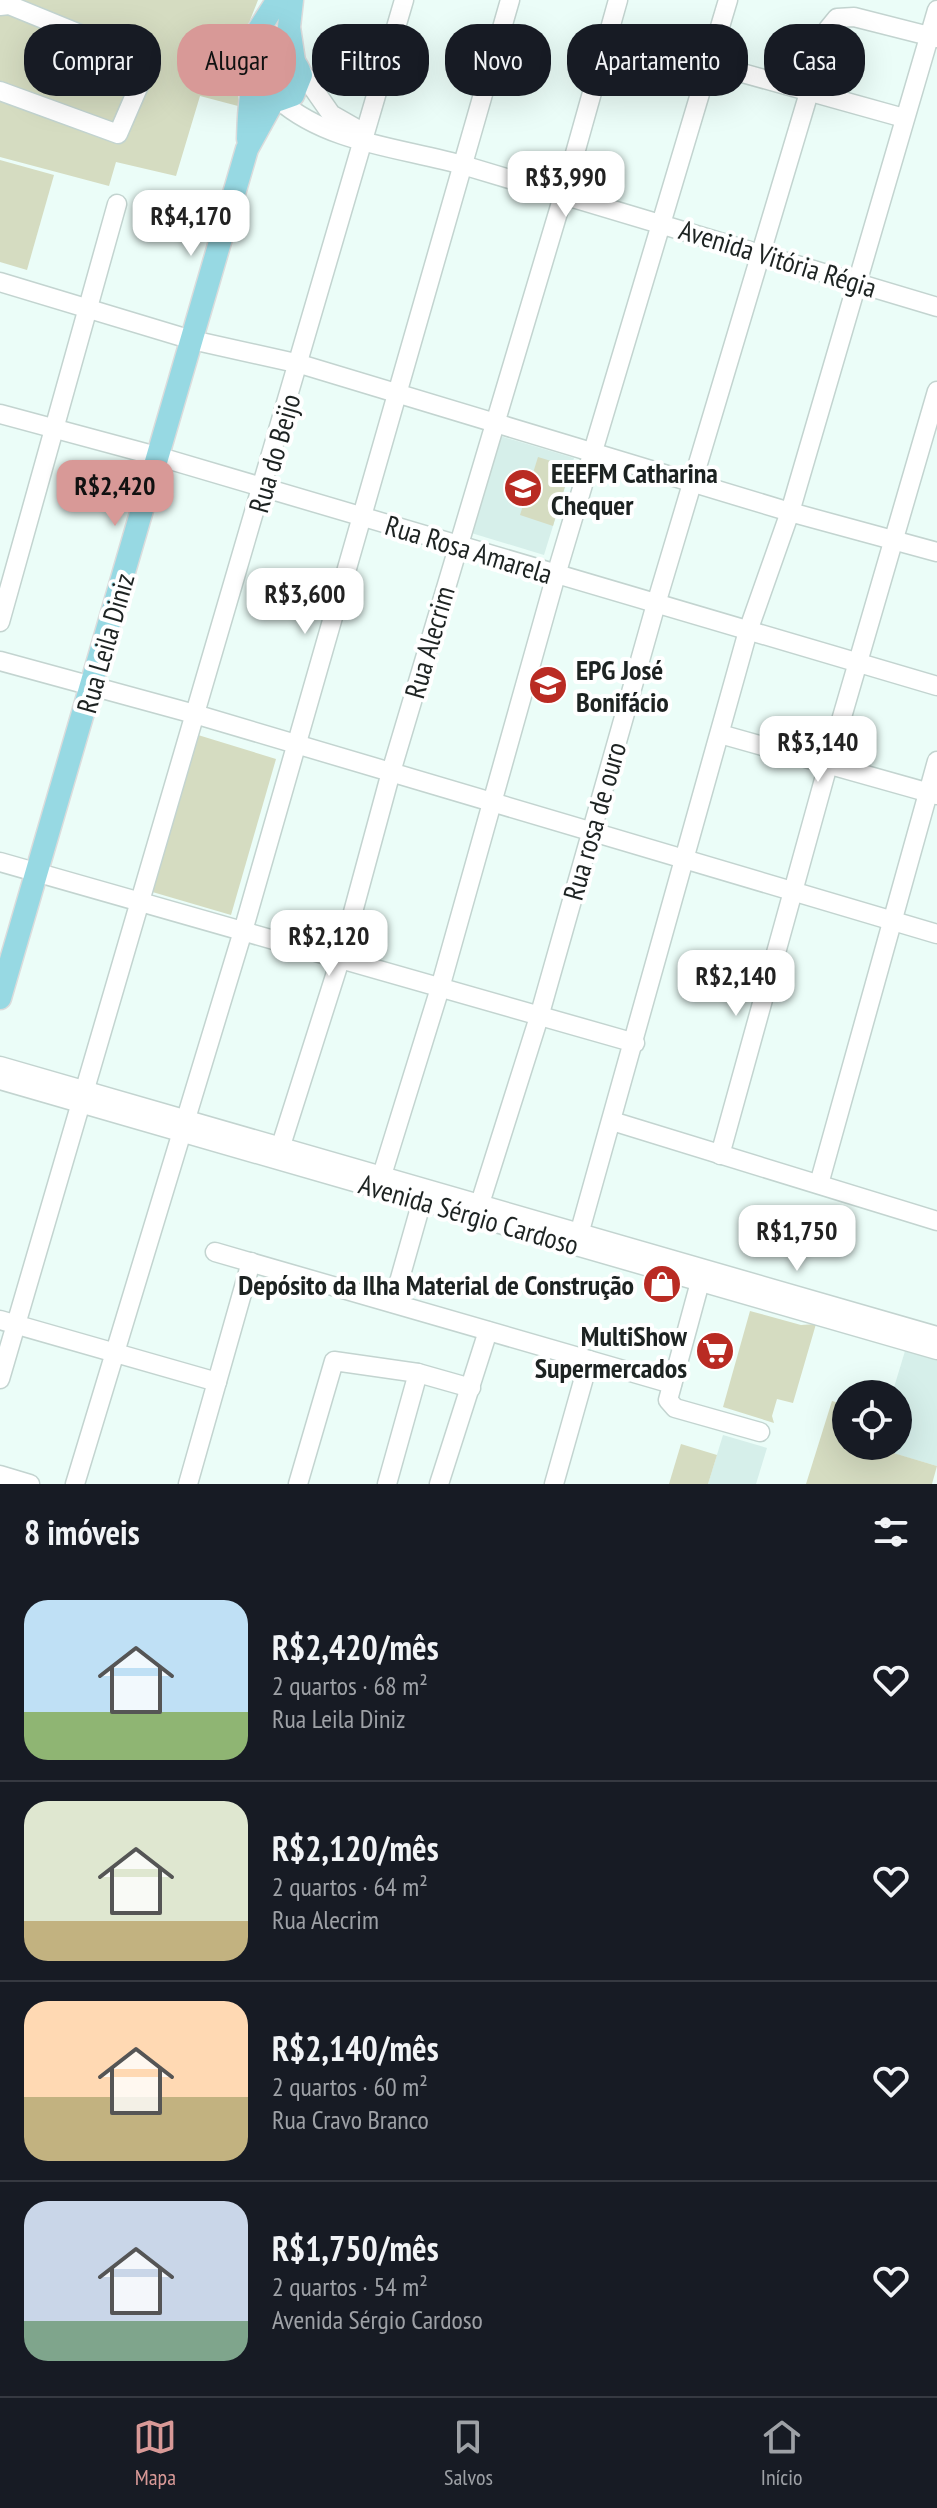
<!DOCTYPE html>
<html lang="pt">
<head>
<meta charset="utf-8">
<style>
	:root { --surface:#171b24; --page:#242831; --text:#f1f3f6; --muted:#9ea1a6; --line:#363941; --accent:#d89997 }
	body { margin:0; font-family:"PT Sans Narrow",sans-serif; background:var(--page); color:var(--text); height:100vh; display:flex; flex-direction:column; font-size:30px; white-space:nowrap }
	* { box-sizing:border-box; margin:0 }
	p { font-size:26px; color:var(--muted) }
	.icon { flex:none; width:44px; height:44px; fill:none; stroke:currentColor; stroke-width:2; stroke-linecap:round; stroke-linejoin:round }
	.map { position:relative; height:1484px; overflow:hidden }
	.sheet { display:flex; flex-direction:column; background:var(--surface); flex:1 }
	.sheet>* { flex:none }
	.guide { position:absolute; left:24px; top:24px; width:890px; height:72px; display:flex; gap:16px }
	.tools { position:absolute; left:832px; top:1380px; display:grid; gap:16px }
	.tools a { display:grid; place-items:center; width:80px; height:80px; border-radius:50%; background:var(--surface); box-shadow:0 8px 32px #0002; font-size:40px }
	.price { position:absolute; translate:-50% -68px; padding:0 18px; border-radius:16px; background:#fff; color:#222; font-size:26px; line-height:52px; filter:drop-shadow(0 2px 4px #0008) }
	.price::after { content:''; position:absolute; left:50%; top:48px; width:24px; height:18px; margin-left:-12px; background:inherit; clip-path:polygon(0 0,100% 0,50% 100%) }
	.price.selected { background:var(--accent); color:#111 }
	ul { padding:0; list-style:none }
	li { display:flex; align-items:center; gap:24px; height:200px; padding:0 24px }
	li+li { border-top:2px solid var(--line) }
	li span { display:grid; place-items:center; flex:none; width:224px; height:160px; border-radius:24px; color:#555 }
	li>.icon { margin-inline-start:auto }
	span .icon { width:96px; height:96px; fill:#fffc; stroke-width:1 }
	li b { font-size:34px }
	h2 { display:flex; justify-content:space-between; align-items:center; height:96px; padding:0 24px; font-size:34px }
	.tag { padding:0 28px; border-radius:32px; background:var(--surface); box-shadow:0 8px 32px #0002; font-size:28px; line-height:72px }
	.tag.selected { background:var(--accent); color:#111 }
	.tab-bar { display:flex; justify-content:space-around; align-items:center; height:112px; border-top:2px solid var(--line); background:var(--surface); font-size:22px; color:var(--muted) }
	.tab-bar a { display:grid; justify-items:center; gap:4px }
	.tab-bar .selected { color:var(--accent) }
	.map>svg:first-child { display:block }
</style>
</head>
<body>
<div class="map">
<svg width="937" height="1484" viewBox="0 0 937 1484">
	<rect width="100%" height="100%" fill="#ebfdf8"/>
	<g fill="#d6efea">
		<path d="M497 435 574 458 544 555 468 532Z"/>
		<path d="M905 1351 937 1360V1466L889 1452 891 1446H898V1394H892Z"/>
		<path d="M723 1435 767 1448 756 1484H708Z"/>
	</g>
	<g fill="#d5dcc1">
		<path d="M0 0H258L238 51V106L200 96 176 176 116 162 109 186 0 157Z"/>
		<path d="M0 160 54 175 27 270 0 262Z"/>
		<path d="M538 457 571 467 553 526 520 515Z"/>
		<path d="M198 735 276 759 231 915 149 891Z"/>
		<path d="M750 1311 801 1325 816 1324 793 1403 777 1399 772 1416 774 1423 723 1407Z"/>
		<path d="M832 1401 846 1405V1446H891L890 1452 937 1466 932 1484H806Z"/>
		<path d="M681 1444 717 1455 708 1484H669Z"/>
	</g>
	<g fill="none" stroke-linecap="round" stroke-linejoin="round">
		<g stroke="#c3d4d0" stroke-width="21">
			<g id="minor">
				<path d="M0 6 9 5 134 56 141 81 118 134 0 91"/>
				<path d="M710 64 904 118"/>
				<path d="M299 68 331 114 359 130"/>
				<path d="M279 100C329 144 405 148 466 166 623 213 780 260 937 307"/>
				<path d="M0 282 192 340 300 364 790 512 937 552"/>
				<path d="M0 414 160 457 937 686"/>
				<path d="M0 622 117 204"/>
				<path d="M0 661 198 715 937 934"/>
				<path d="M720 734 937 795"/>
				<path d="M0 862 635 1043"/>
				<path d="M0 1066 937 1336"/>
				<path d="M0 1080 937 1350"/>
				<path d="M612 1121 937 1221"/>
				<path d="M720 1155 828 765 937 391"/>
				<path d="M277 1158 340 960 391 772 563 196 618 0"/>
				<path d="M819 1184 937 761"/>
				<path d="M378 1188 440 988 556 575 728 0"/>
				<path d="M476 1216 539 1017 656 604 828 29 837 18 854 17 937 38"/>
				<path d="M576 1245 748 631 790 512 937 10"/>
				<path d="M215 1252 672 1384"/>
				<path d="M703 1271 668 1400 675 1408 760 1432"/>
				<path d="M393 1303 425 1190"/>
				<path d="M0 1320 217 1382"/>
				<path d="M0 1379 404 0"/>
				<path d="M0 1475 30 1484"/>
				<path d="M75 1484 243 931 510 0"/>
				<path d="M188 1484 251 1262"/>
				<path d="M298 1484 334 1361 418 1373 471 1388"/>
				<path d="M387 1484 418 1373"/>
				<path d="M439 1484 488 1331"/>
				<path d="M554 1484 589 1360"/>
			</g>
		</g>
		<g stroke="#dbdcdc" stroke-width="25">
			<g id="major">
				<path d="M292 0 289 27 294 61"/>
				<path d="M247 80 256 34 277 1"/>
				<path d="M248 139C249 118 248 44 285 56 294 59 298 67 301 75L293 95 279 100 262 94 255 76"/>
				<path d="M0 998 247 149 274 100"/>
			</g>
		</g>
		<use href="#minor" stroke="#fff" stroke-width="18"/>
		<use href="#major" stroke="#97d9e3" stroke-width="22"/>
	</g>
	<defs>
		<g id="school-disc" transform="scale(2)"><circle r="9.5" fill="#b92b23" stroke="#fff"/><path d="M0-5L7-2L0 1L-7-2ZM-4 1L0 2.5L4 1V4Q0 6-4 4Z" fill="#fff"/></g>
		<g id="shop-disc" transform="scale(2)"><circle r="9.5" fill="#b92b23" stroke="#fff"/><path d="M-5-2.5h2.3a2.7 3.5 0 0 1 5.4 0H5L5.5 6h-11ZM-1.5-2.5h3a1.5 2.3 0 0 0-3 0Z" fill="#fff"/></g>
		<g id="supermarket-disc" transform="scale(2)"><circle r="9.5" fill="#b92b23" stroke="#fff"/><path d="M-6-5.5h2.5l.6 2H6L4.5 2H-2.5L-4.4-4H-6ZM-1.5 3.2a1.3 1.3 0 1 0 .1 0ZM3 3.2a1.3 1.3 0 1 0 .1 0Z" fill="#fff"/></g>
	</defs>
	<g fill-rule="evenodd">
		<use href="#school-disc" x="523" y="488"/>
		<use href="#school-disc" x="548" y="685"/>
		<use href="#shop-disc" x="662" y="1284"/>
		<use href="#supermarket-disc" x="715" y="1351"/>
	</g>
	<g text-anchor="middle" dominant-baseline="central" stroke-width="8" stroke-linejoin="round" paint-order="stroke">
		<g font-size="28" fill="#1d2322" stroke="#fff">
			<text transform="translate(778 258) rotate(17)">Avenida Vitória Régia</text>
			<text transform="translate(274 453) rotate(-74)">Rua do Beijo</text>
			<text transform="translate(469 549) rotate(17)">Rua Rosa Amarela</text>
			<text transform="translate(429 642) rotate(-74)">Rua Alecrim</text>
			<text transform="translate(105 643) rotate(-74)">Rua Leila Diniz</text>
			<text transform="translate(594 821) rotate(-74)">Rua rosa de ouro</text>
			<text transform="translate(469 1214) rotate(16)">Avenida Sérgio Cardoso</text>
		</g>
		<g font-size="28" font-weight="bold" fill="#1d2322" stroke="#fff" text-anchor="start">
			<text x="551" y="472">EEEFM Catharina<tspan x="551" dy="32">Chequer</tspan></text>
			<text x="576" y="669">EPG José<tspan x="576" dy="32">Bonifácio</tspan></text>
			<text x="634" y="1284" text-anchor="end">Depósito da Ilha Material de Construção</text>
			<text x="687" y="1335" text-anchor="end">MultiShow<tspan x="687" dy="32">Supermercados</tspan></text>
		</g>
	</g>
</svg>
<div class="tools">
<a><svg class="icon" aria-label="locate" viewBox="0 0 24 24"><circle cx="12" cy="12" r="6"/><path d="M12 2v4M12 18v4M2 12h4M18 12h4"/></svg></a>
</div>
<b class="price" style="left:566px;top:219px">R$3,990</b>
<b class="price" style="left:191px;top:258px">R$4,170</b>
<b class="price selected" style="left:115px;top:528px">R$2,420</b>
<b class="price" style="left:305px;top:636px">R$3,600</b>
<b class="price" style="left:818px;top:784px">R$3,140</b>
<b class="price" style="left:329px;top:978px">R$2,120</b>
<b class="price" style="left:736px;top:1018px">R$2,140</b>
<b class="price" style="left:797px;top:1273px">R$1,750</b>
<div class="guide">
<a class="tag">Comprar</a>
<a class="tag selected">Alugar</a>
<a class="tag">Filtros</a>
<a class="tag">Novo</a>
<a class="tag">Apartamento</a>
<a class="tag">Casa</a>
</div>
</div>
<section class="sheet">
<h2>8 imóveis<svg class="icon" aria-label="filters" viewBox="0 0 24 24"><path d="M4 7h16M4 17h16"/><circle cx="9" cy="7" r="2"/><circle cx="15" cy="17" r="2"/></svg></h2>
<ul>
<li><span style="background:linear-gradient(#bfe0f5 70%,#8fb573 0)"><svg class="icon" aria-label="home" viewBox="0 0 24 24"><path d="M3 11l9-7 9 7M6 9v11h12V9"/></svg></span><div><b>R$2,420/mês</b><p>2 quartos · 68 m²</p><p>Rua Leila Diniz</p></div><svg class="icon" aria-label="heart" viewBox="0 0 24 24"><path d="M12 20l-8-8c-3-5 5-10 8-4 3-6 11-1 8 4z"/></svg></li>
<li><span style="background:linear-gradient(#dfe7d0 75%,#c2b280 0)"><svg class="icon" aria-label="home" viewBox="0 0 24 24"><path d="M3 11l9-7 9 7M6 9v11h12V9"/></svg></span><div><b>R$2,120/mês</b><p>2 quartos · 64 m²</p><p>Rua Alecrim</p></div><svg class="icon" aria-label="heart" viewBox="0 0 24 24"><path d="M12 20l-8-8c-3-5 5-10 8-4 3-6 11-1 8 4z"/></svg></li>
<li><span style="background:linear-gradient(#ffd9b3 60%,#c2b280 0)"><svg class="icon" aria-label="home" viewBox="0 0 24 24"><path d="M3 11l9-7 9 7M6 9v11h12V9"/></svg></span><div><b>R$2,140/mês</b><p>2 quartos · 60 m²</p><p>Rua Cravo Branco</p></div><svg class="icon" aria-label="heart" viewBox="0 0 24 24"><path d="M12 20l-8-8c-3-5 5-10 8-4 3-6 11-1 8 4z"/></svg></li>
<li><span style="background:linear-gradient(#c9d6e8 75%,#7fa58c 0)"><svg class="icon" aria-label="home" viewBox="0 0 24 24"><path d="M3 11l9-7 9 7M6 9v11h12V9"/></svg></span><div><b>R$1,750/mês</b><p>2 quartos · 54 m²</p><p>Avenida Sérgio Cardoso</p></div><svg class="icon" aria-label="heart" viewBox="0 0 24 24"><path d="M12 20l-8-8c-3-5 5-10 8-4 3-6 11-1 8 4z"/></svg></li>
</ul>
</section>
<nav class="tab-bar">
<a class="selected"><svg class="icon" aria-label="map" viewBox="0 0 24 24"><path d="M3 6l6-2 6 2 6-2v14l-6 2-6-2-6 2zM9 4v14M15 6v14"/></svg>Mapa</a>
<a><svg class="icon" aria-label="saved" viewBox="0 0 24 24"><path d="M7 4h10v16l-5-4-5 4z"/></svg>Salvos</a>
<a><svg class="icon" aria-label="home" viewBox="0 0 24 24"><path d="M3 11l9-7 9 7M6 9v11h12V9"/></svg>Início</a>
</nav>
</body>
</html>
